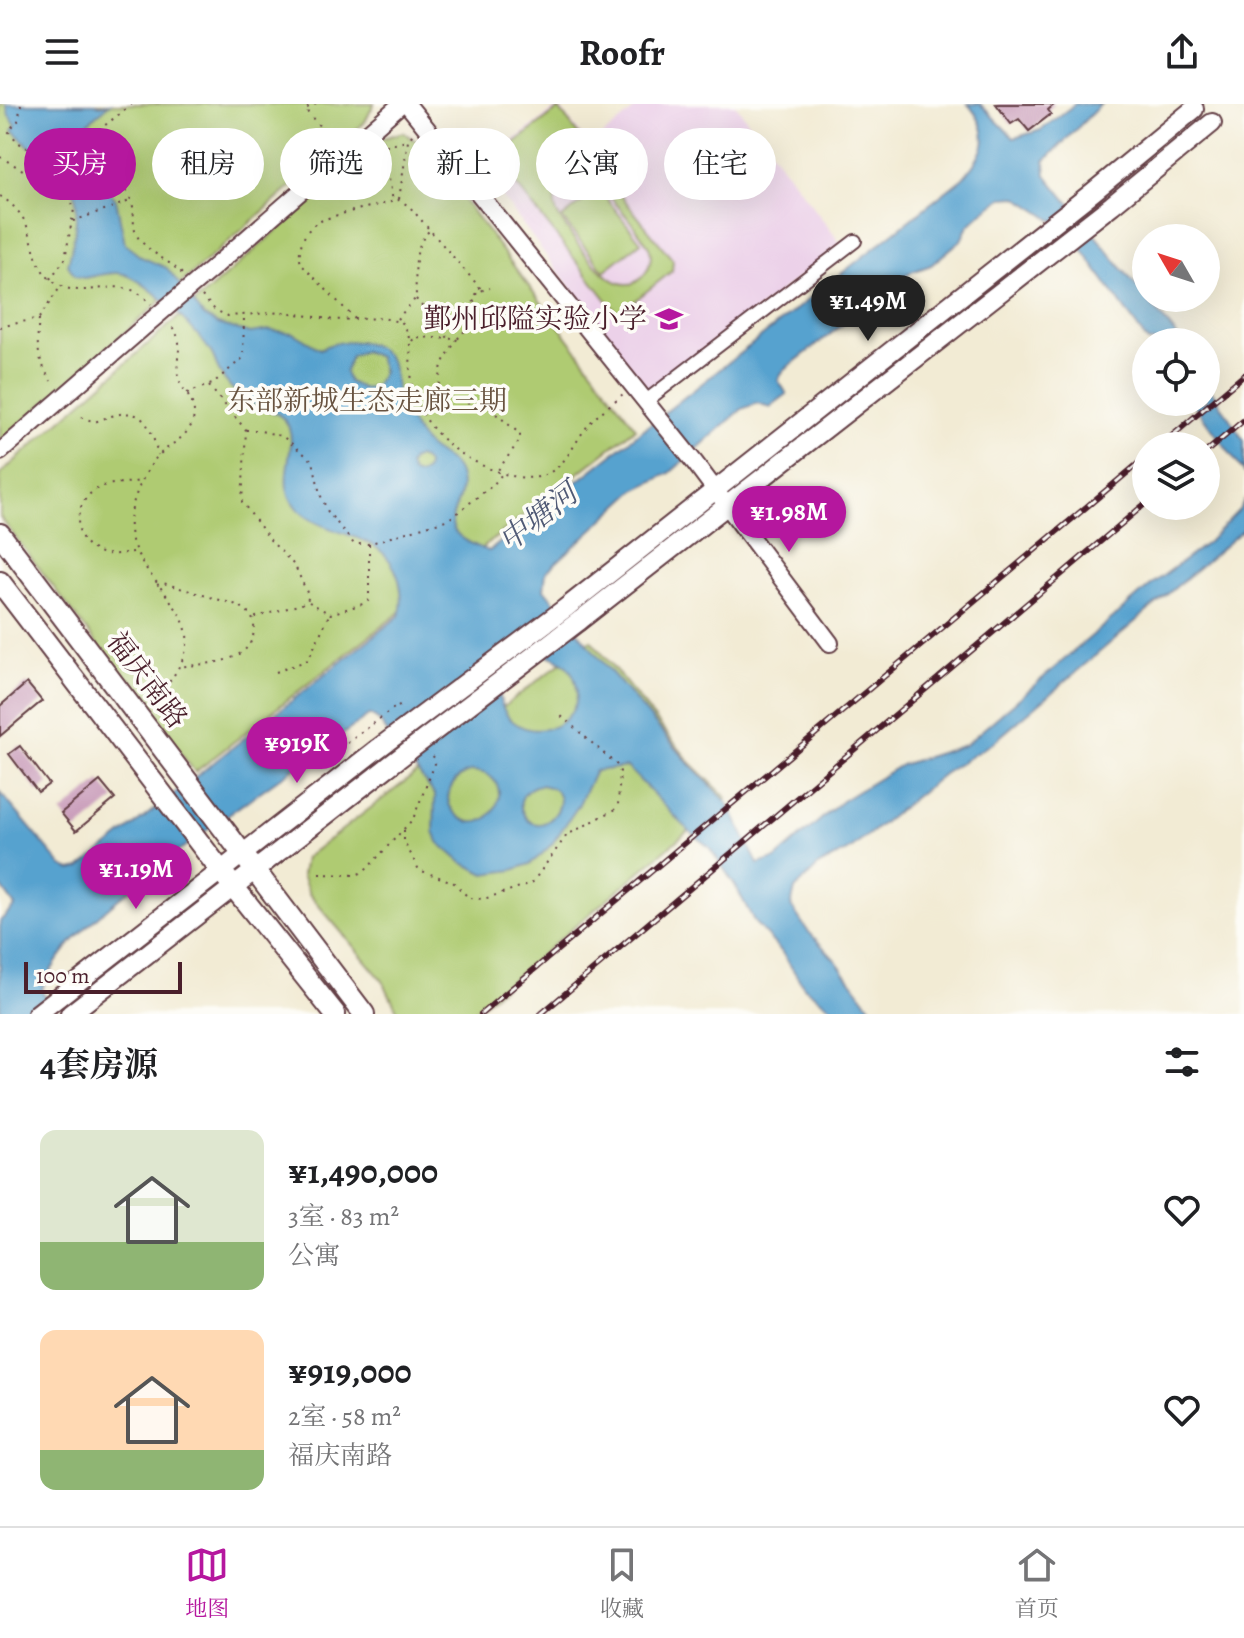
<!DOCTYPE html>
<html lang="zh">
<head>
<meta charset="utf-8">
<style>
	:root { --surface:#fff; --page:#f2f2f2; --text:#202124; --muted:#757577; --line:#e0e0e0; --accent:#b5179e }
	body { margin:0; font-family:Alegreya,"Noto Serif SC",serif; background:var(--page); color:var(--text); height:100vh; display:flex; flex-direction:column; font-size:30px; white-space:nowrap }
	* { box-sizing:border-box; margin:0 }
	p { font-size:26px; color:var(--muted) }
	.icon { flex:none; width:44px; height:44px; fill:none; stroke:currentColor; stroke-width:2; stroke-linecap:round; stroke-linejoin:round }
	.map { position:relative; height:910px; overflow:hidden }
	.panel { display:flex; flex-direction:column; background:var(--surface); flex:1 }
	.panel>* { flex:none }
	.banner { position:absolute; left:24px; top:24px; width:800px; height:72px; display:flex; gap:16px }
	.needle { width:52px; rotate:309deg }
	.tools { position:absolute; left:1132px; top:120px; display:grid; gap:16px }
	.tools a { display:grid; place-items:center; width:88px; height:88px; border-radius:50%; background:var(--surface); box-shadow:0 8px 32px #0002; font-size:40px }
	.scale { position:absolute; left:24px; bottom:20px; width:158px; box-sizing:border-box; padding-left:8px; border:4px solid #4a1f2b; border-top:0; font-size:22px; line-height:28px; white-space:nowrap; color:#4a1f2b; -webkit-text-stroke:6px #fdfcf7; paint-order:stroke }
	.price { position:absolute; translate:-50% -68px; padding:0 18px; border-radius:28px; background:var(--accent); color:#fff; font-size:26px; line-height:52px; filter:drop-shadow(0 2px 4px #0008) }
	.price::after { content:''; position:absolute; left:50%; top:48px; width:24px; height:18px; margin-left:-12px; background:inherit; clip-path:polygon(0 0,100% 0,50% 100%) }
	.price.current { background:#222; color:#fff }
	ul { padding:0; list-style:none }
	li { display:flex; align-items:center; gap:24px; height:200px; padding:0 40px }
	li span { display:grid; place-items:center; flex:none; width:224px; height:160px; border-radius:16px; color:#555 }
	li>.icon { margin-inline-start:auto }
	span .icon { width:96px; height:96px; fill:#fffc; stroke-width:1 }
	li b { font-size:34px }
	h2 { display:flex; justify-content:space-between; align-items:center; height:96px; padding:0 40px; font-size:34px }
	.chip { padding:0 28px; border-radius:36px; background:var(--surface); box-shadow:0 8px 32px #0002; font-size:28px; line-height:72px }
	.chip.current { background:var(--accent); color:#fff }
	header { display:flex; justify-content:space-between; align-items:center; height:104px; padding:0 40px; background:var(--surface); font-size:36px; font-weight:600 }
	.tab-bar { display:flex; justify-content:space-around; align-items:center; height:112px; border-top:2px solid var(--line); background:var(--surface); font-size:22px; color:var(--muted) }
	.tab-bar a { display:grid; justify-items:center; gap:4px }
	.tab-bar .current { color:var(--accent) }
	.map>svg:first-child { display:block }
</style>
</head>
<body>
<header><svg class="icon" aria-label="menu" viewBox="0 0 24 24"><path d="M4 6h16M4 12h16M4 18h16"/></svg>Roofr<svg class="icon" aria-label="share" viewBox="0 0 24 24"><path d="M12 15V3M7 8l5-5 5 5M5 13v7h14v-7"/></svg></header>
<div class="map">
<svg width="1244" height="910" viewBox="0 0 1244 910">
	<rect width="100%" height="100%" fill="#fdfcf7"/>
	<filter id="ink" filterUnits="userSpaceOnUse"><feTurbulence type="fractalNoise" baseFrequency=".0125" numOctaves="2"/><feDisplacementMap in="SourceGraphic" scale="16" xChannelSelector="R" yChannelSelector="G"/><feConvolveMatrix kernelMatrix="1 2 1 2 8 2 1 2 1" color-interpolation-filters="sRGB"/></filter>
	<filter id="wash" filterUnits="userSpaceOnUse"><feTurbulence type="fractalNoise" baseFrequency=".006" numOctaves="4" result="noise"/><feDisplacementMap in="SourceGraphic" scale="32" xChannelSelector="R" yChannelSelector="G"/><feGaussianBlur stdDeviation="1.8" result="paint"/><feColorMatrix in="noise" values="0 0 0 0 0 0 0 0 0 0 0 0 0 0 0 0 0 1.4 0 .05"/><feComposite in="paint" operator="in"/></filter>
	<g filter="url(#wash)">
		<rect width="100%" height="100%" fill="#f2ebd4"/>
		<path fill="#ecd1e9" d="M641 0H735L841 140 650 290 479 62 559 2 590 42Z"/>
		<g fill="#afcb72" stroke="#7c754e" stroke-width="2" fill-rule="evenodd">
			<path d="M0 0H374L365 18 0 338Z"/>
			<path d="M559 5 588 43 585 47 673 156 672 167 618 210 495 54ZM573 72H584L596 77C608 90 644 131 650 146 653 155 648 168 641 174 613 201 571 130 557 110 551 93 556 78 573 72Z"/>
			<path d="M403 28 423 42 636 324 195 668 0 413V370L381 35Z"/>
			<path d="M599 85 641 138 604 167 562 114Z"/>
			<path d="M591 536 690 658 727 694 471 910H399L383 877 309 790 302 771 305 754Z"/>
		</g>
		<g fill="#57a2cf" stroke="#50607d" stroke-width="2" fill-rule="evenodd">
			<path d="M6 0H95L100 2 110 0C96 12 75 25 78 46L116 96 125 140 141 153 167 164 204 212 218 220 250 229 270 226 293 229 320 245C341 234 378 233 391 258 396 269 394 283 399 294 404 309 414 325 423 337 433 350 454 354 459 370 471 406 420 422 489 447L963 74C986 48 993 29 968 0H980L1014 34 1041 26 1075 0H1101L1045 57 1046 71 1182 238H1148L1069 127 1017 93 1003 94 984 107 968 122 961 136 931 161 909 169 784 266 778 276 787 290 770 303 757 299 742 305 670 369 635 386 546 468 544 485 600 555 688 658 727 698 758 760 775 755 842 697 901 661 965 641 1151 481 1208 438 1239 406 1244 397V425L995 637 943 670 851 745 819 761 795 785 791 802 807 826 836 857 876 910H840L804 883 781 847 755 819 735 781 709 743 689 727 627 663 595 667 578 702 552 740 540 752 530 760 513 766 485 770 461 758 438 738 434 728 435 691 378 616 370 611C292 666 212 719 138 779 100 810 61 839 41 886L57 910H0V817L15 802 0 781V688L62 762 71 766 80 764 399 512C403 501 402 488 399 476 384 426 338 437 303 410 270 383 298 350 289 324 282 303 254 306 240 292 233 286 225 277 220 269 216 262 215 253 210 247 195 225 144 172 119 169 106 168 95 173 83 174L75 172 68 161C74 133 90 78 53 64L56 58 29 42 12 26 16 21 9 11ZM364 247 378 253 383 268 375 282 364 285 349 278 345 268 351 252ZM374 291H382L387 297 386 303 382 308 375 309 369 304V297ZM418 353 423 355 427 360 426 367 419 371 412 369 409 362 412 356ZM542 550C557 553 570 561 575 576 591 630 504 649 499 587ZM472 667C525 671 489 742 456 710 439 694 453 672 472 667ZM539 681C586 685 541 744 523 709 516 696 526 684 539 681Z"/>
			<path d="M1206 278 1244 337V368L1192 298H1206Z"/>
		</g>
		<g id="blocks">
			<g fill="#c99cba">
				<path d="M996 0H1055L1048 6 1051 10 1029 27 1019 15 1011 20Z"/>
				<path d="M27 579 42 597 0 632V602Z"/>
				<path d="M20 642 49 680 38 688 9 650Z"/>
				<path d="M100 677 115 695 76 727 61 709Z"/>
			</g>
		</g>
	</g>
	<g filter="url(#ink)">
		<use href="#blocks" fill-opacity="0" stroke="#633e44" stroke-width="2"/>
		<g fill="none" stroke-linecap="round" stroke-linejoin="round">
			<g stroke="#633e44" stroke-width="16">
				<path id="minor" d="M646 297 855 137"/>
			</g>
			<g stroke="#633e44" stroke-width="20">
				<g id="tertiary">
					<path d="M407 0 695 359 830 539"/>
					<path d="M214 163 401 0"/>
					<path d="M0 348 146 221"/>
				</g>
			</g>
			<g stroke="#633e44" stroke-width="22">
				<g id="secondary">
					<path d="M567 503 1093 88 1194 5"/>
					<path d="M579 517 1112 101 1212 19"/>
					<path d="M37 910 376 646"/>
					<path d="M70 910 389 662"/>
				</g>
			</g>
			<g stroke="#633e44" stroke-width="24">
				<g id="primary">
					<path d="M0 430 364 910"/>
					<path d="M0 478 221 767 335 910"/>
				</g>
			</g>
			<g stroke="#633e44" stroke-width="2" stroke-dasharray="2 6" stroke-linecap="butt">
				<path d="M21 0 18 17 8 27 19 39 51 58 48 63"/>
				<path d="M132 0 99 26C93 69 119 66 131 96 137 110 129 125 141 137 153 151 172 158 184 172"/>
				<path d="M305 0 308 9 335 40"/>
				<path d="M307 4 316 0"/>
				<path d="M382 36 393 97"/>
				<path d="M386 42 407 37"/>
				<path d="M0 53 39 75 47 64 63 74 74 105 65 155 50 175"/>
				<path d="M0 92C44 119 23 156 54 178 88 201 119 164 151 200"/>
				<path d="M399 95 408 37 414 28"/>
				<path d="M73 117 130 97"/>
				<path d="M202 192 215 206 228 212 285 208 334 216 383 214 403 219C417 241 405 266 414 290 419 305 427 319 439 331 459 354 519 386 549 369 570 357 575 335 591 318 600 308 613 299 623 290"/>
				<path d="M416 195 448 234"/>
				<path d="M39 215C36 241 37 254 51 277"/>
				<path d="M355 215 301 160C297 146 303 129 315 120 327 111 381 101 399 96L409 102 481 185"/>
				<path d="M397 215 416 194C416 170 411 145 429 127"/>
				<path d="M0 223 39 214 61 182"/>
				<path d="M457 235 442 260 438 286 443 292 489 304 520 330V336L498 366"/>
				<path d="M412 237 415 233 457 235 463 230 477 188 490 184"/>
				<path d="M209 282 246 326 242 398 271 437 295 462 309 493 305 499 253 514"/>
				<path d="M187 289 212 280 243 254 244 212"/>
				<path d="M81 313 95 318C135 301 148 308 158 351"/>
				<path d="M246 326H256L282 332 313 357 320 390 328 408 354 440H368L449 415 493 381 502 370"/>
				<path d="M133 448C123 449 112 452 101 449 70 439 72 398 98 384 112 377 128 381 142 376"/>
				<path d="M157 481 163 479 237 501C248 506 255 513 254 526 251 561 205 559 179 563"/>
				<path d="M309 498 330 510 366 499 369 496V440"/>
				<path d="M276 568 308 556 329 511"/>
				<path d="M150 603C163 586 180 567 186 546 198 502 125 467 130 416 132 395 143 371 156 354 168 340 194 332 194 309 194 294 180 285 178 271 175 247 187 240 169 219"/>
				<path d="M341 644 398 601 402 608"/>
				<path d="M404 726V737L419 766 453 778 469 794 484 795 532 779 567 731 616 705 618 701 620 668 617 661 559 610"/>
				<path d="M319 770 356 771 365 767 413 715 436 657 431 649"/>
			</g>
			<use href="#minor" stroke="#fff" stroke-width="12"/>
			<use href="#tertiary" stroke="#fff" stroke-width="16"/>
			<use href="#secondary" stroke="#fff" stroke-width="18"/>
			<use href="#primary" stroke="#fff" stroke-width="20"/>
			<g stroke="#4a1f2b" stroke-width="6">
				<g id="rail">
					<path d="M1160 342 1244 271"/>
					<path d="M1206 348 1244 316"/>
					<path d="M481 910 1146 353"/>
					<path d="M541 910 1146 399"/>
				</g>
			</g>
			<use href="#rail" stroke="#fdfcf7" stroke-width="3" stroke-dasharray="9" stroke-linecap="butt"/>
			<g stroke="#633e44" stroke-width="20" stroke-linecap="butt">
				<path id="tertiary-bridge" d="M146 221 214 163"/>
			</g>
			<g stroke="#633e44" stroke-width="22" stroke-linecap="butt">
				<g id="secondary-bridge">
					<path d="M376 646 567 503"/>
					<path d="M389 662 579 517"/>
				</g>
			</g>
			<use href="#tertiary-bridge" stroke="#fff" stroke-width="16"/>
			<use href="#secondary-bridge" stroke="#fff" stroke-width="18"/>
		</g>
	</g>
	<defs>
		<g id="school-bare" transform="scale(2.16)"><path d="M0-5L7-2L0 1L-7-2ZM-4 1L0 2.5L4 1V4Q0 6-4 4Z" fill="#b5179e" stroke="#fdfcf7" stroke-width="2.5" paint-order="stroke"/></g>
	</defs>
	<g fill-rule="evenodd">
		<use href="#school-bare" x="669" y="215"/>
	</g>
	<g text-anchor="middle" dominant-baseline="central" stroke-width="7" stroke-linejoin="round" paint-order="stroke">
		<g font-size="28" fill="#4a1f2b" stroke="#fdfcf7" text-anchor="end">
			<text x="647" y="215">鄞州邱隘实验小学</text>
		</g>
		<g font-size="28" fill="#685340" stroke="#fdfcf7">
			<text x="367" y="297">东部新城生态走廊三期</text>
		</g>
		<g font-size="28" fill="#4a1f2b" stroke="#fdfcf7">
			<text transform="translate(147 576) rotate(53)">福庆南路</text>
		</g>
		<g font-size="30" font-style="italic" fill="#505a75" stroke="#fdfcf7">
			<text transform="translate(538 413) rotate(-38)">中塘河</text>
		</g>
	</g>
</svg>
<div class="tools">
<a><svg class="needle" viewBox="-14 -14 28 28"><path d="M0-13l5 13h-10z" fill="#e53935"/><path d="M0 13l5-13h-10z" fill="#757577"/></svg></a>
<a><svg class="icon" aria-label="locate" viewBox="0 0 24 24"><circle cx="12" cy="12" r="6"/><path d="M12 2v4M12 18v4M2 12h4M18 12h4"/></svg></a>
<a><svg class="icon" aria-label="layers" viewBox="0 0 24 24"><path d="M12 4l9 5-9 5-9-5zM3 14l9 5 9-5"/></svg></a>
</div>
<div class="scale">100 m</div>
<b class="price current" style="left:868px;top:239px">¥1.49M</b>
<b class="price" style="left:789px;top:450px">¥1.98M</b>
<b class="price" style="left:297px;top:681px">¥919K</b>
<b class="price" style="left:136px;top:807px">¥1.19M</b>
<div class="banner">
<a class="chip current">买房</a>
<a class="chip">租房</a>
<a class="chip">筛选</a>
<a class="chip">新上</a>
<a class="chip">公寓</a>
<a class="chip">住宅</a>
</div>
</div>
<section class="panel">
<h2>4套房源<svg class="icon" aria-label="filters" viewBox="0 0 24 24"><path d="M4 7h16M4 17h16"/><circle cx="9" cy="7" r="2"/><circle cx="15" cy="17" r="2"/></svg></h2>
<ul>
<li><span style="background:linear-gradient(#dfe7d0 70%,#8fb573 0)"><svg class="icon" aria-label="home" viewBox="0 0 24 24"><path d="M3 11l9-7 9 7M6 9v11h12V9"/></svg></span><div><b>¥1,490,000</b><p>3室 · 83 m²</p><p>公寓</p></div><svg class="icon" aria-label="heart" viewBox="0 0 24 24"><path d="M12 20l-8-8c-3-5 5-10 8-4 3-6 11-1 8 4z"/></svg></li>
<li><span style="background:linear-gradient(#ffd9b3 75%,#8fb573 0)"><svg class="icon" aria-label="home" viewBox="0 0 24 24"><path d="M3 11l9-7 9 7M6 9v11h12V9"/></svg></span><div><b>¥919,000</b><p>2室 · 58 m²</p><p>福庆南路</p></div><svg class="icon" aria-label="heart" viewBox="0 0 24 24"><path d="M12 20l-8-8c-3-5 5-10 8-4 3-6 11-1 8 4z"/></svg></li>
</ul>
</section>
<nav class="tab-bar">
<a class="current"><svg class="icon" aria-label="map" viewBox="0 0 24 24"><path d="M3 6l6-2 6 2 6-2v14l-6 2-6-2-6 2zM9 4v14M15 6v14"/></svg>地图</a>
<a><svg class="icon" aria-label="saved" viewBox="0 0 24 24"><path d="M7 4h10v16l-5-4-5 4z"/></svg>收藏</a>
<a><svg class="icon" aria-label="home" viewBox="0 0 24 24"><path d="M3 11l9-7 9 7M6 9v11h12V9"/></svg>首页</a>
</nav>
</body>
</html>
